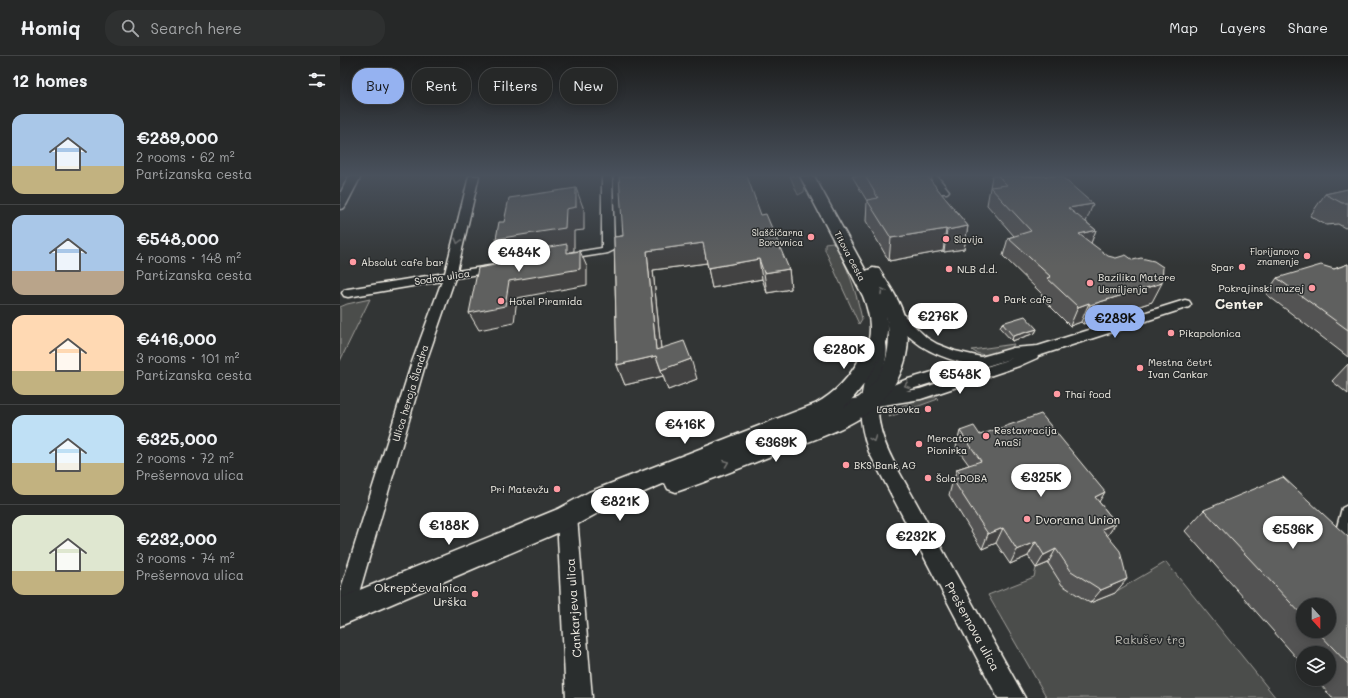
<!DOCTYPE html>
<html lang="en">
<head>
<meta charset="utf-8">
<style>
	:root { --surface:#262828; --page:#2e3030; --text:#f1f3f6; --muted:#a4a6a8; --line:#424445; --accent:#95b2f1 }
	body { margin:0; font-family:Mali,sans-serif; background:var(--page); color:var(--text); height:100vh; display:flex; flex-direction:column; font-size:15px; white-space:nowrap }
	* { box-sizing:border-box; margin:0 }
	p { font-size:13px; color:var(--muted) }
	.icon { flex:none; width:22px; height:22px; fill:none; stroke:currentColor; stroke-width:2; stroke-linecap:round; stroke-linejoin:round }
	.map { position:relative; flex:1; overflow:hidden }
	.drawer { display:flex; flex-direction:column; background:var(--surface); width:340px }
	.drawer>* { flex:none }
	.guide { position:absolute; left:12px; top:12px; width:380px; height:36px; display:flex; gap:8px }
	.needle { width:26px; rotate:159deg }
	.buttons { position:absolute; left:956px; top:542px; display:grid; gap:8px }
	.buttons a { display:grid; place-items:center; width:40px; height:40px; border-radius:50%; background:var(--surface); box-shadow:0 2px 10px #0003,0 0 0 1px var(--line); font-size:20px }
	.price { position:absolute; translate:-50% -34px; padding:0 9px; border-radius:14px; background:#fff; color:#222; font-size:13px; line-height:26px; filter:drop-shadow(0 1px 2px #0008) }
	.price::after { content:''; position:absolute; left:50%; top:24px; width:12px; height:9px; margin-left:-6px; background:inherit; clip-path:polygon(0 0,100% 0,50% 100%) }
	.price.active { background:var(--accent); color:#111 }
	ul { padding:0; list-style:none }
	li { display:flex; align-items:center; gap:12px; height:100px; padding:0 12px }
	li+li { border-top:1px solid var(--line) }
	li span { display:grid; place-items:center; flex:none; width:112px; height:80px; border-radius:12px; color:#555 }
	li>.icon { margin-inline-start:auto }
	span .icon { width:48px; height:48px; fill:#fffc; stroke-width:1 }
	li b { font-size:17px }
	h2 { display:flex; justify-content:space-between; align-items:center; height:48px; padding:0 12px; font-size:17px }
	.tag { padding:0 14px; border-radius:16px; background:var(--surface); box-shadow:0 2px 10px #0003,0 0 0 1px var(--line); font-size:14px; line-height:36px }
	.tag.active { background:var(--accent); color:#111 }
	header { display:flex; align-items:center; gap:24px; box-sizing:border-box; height:56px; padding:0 20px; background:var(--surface); border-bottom:1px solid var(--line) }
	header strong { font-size:19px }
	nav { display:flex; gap:22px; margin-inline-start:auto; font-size:14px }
	.search { width:280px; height:36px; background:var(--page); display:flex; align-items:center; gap:10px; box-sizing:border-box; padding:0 14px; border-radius:16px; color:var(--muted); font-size:15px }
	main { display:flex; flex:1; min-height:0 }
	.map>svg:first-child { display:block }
</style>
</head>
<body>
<header>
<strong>Homiq</strong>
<div class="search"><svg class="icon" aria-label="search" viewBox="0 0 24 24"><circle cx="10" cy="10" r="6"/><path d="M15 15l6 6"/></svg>Search here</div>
<nav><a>Map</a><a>Layers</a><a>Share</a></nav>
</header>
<main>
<section class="drawer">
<h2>12 homes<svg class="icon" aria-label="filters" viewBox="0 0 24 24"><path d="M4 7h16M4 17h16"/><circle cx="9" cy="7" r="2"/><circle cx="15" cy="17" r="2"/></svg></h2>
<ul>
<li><span style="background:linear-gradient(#a9c7e8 65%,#c2b280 0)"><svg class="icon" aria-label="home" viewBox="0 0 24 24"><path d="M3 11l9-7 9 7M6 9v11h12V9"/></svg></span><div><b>€289,000</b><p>2 rooms · 62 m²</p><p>Partizanska cesta</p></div></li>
<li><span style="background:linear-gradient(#a9c7e8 70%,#b9a48a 0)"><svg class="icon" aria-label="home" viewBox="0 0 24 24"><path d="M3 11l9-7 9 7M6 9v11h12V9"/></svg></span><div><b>€548,000</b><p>4 rooms · 148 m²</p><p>Partizanska cesta</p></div></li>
<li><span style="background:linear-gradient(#ffd9b3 70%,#c2b280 0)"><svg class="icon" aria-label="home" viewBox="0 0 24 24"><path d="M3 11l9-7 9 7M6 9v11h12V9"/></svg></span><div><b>€416,000</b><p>3 rooms · 101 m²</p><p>Partizanska cesta</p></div></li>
<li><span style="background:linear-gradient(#bfe0f5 60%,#c2b280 0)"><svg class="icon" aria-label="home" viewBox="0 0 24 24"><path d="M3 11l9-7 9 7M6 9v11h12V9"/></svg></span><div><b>€325,000</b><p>2 rooms · 72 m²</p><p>Prešernova ulica</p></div></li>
<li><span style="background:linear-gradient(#dfe7d0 70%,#c2b280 0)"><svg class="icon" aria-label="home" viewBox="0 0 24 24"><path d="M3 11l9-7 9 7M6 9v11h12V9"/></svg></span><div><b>€232,000</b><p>3 rooms · 74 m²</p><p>Prešernova ulica</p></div></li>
</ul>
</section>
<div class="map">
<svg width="1008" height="642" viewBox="0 0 1008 642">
	<rect width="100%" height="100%" fill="#323535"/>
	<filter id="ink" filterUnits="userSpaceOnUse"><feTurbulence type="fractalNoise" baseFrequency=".025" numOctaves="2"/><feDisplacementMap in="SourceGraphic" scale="8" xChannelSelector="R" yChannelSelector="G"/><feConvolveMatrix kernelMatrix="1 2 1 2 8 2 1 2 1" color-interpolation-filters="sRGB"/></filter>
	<g filter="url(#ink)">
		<g fill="#4b4d4c" stroke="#a09f9a">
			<path d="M450 120H460L465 129 464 136 458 139Z"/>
			<path d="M493 186C508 210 516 235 522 263L519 268 485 194V187Z"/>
			<path d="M30 243 0 305V251L7 248Z"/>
			<path d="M674 288C669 299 641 303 632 294Z"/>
			<path d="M596 341 598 343 549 361C554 349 584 342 596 341Z"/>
			<path d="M826 506 936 642H707L648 539 694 521 696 512 708 507 750 547 775 536Z"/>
		</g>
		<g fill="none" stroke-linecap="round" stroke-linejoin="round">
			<g stroke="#f4f1e8" stroke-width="3">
				<g id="minor">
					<path d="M129 120H139L117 215 156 209 160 210 162 212 160 214 156 215 115 222 85 309 14 554 11 561 4 564 0 562V536L71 309 102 225 8 241 4 240 2 237 4 234 8 233 105 217Z"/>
					<path d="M262 120H272L274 194 268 197 223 204 219 203 217 201 219 199 262 192Z"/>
					<path d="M587 120H597L609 135 607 137H601Z"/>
					<path d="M845 244 849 245 851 248 849 251 698 300 697 302 679 310 581 343 488 358 483 356 481 352 483 348 525 341 565 324 623 307C590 298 568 286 549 256L551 253H559L569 265 587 282 597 288 615 295 641 301 673 292 698 290ZM673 302 580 333 566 335 575 332Z"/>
					<path d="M1008 449V487L1002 485 997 471 1002 452Z"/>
				</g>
			</g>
			<g stroke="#f4f1e8" stroke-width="3">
				<g id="tertiary">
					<path d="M9 120H21L6 149 4 152 0 153V138Z"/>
					<path d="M538 280 544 282C551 295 542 315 540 328 538 336 538 345 538 353 538 374 547 394 557 412L685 642H658L529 396C515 357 521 342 529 303 530 296 529 288 532 282Z"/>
					<path d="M227 452 234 454 237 461 252 642H226L217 461 220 454Z"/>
				</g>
			</g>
			<g stroke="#f4f1e8" stroke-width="3">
				<path id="secondary" d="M460 120H474L526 215 533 212 539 213C550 230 562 248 566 267 574 303 554 340 525 359 499 376 470 385 441 396 406 410 371 424 336 436L328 433 325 427 267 452 236 469 0 570V542L218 453 249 436 475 348C496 337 510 321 521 300 524 294 527 289 529 283 532 269 528 253 523 240ZM546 260C556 300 539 332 504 351 519 338 544 302 547 282 549 275 548 267 546 260Z"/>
			</g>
			<use href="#minor" fill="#2a2d2e" fill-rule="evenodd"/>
			<use href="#tertiary" fill="#2a2d2e" fill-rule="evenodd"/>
			<use href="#secondary" fill="#2a2d2e" fill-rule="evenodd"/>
		</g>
		<g fill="#525352" stroke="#f4f1e8" fill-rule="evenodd">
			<path d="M512 120H592L591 125 628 170 624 193 604 196 603 195 549 205 526 165 527 145Z"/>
			<path d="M652 120H721L746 166 756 174 751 187 812 246 743 268 741 266 730 270 701 241 702 238 663 200 668 182 674 180 647 149Z"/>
			<path d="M1008 133V171L1005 172 998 168 986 169 970 160 985 138Z"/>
			<path d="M421 159 449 213 451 233 427 237 422 223 372 232 367 207 313 214 321 293 357 323 328 334 323 320 285 329 277 309 274 181Z"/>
			<path d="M1008 208V301L926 238 937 222 994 213Z"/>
			<path d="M662 267 697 273 695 277 672 285 660 272Z"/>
			<path d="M1008 308V338L992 325Z"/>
			<path d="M620 375 640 379 759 446 776 467 767 480 775 537 750 547 722 529 708 507 696 512 688 500 670 508 656 487 642 493 609 439 613 424 614 423 617 413 629 409 616 391Z"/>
			<path d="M864 454 1008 481V642H992L976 623H989V597H963V609L845 475ZM963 549 989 575H963Z"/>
		</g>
		<g fill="#424342" stroke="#f4f1e8">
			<path d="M584 120H592L591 130Z"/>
			<path d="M236 132 244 154V174L234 175V195L230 196 234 204 168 205 156 183Z"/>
			<path d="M753 148 746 166 722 170 728 152Z"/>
			<path d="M628 170 624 193 604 196 607 174Z"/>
			<path d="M606 173 603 195 549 205 551 182Z"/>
			<path d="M756 174 749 192 739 178Z"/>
			<path d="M363 187 367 207 313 214 323 313 351 303 357 323 328 334 321 314 316 294 307 195Z"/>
			<path d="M240 195 247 211V229L177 242 174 267 139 274 129 257 169 225Z"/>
			<path d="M419 203 422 223 372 232 368 212Z"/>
			<path d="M449 213 451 233 427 237 424 217Z"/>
			<path d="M822 227 812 246 743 268 750 249Z"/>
			<path d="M749 247 741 266 730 270 738 251Z"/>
			<path d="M697 273 695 277 672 285 673 280Z"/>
			<path d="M316 300 323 320 285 329 277 309Z"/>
			<path d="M765 436 756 451 755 441Z"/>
			<path d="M776 467 766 482 762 473Z"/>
			<path d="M663 472 656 487 642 493 648 478Z"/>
			<path d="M696 486 688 500 670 508 677 494Z"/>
			<path d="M716 493 708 507 696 512 704 499Z"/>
			<path d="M787 523 775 537 750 547 761 534Z"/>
		</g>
		<g fill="#5f605f" stroke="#f4f1e8">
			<path d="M279 120H407L421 159 426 158 449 213 424 217 419 203 368 212 363 187 307 195 316 294 344 285 351 303 321 314 316 300 277 309 274 181 283 180Z"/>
			<path d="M525 120H587L628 170 607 174 606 173 551 182 527 144 538 142Z"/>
			<path d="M658 120H721L753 148 728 152 756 174 739 178 768 200 776 202 786 199 793 204 801 202 814 205 823 211 822 227 750 249 749 247 738 251 707 222 711 221 668 182 691 175 650 131 667 129Z"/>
			<path d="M236 132V151L226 153 225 172 156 183 159 166H164L169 142Z"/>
			<path d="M1008 133V147H1002L985 138Z"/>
			<path d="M227 188V197L240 195V213L169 225 165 250 129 257 138 212 155 209 157 200Z"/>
			<path d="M1008 208V274L937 222 981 209 994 213Z"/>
			<path d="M685 260 697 273 673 280 662 267Z"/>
			<path d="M701 358 765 436 755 441 776 467 762 473 780 495 787 523 761 534 731 515 716 493 704 499 696 486 677 494 663 472 648 478 613 424 622 421 617 413 641 405 620 375 634 370 640 379Z"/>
			<path d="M943 421 1008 481V608L977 575H989V549H963V560L864 454Z"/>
		</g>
		<defs><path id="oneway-chevron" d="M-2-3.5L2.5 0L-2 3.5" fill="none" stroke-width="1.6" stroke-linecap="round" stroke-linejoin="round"/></defs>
		<g stroke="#71726f">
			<use href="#oneway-chevron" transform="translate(118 185) rotate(105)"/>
			<use href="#oneway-chevron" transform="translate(543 235) rotate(-120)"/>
			<use href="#oneway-chevron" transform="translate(567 329) rotate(161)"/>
			<use href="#oneway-chevron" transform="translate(533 383) rotate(70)"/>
			<use href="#oneway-chevron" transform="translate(386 407) rotate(-21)"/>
		</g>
	</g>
	<linearGradient id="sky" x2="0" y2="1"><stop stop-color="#1c1d1d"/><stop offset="0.57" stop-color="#49515c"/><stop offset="1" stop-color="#49515c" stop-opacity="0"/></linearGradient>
	<rect width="1008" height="210" fill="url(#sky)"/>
	<g fill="#ff9aa2" stroke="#2a2d2e" stroke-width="1.5">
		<circle cx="471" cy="181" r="4"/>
		<circle cx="606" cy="183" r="4"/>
		<circle cx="967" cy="200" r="4"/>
		<circle cx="13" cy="206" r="4"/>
		<circle cx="902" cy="211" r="4"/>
		<circle cx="609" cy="213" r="4"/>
		<circle cx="750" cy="227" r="4"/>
		<circle cx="972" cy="232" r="4"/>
		<circle cx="656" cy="243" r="4"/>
		<circle cx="161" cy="245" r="4"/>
		<circle cx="831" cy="277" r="4"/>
		<circle cx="800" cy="312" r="4"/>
		<circle cx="717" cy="338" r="4"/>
		<circle cx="588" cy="353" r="4"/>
		<circle cx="646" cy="380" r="4"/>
		<circle cx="579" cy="388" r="4"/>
		<circle cx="506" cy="409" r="4"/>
		<circle cx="588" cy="422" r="4"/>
		<circle cx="217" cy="433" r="4"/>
		<circle cx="687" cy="463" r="4"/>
		<circle cx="135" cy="538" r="4"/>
	</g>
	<g text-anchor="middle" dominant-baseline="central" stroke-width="3" stroke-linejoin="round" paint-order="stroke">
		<g font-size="9" fill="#f4f1e8" stroke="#2a2d2e" text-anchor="end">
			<text x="463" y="176">Slaščičarna<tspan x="463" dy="10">Borovnica</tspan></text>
			<text x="614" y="183" text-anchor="start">Slavija</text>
			<text x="959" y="195">Florijanovo<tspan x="959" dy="10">znamenje</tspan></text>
		</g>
		<g font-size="9" fill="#f4f1e8" stroke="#2a2d2e">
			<text transform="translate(510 200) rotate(62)">Titova cesta</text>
		</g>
		<g font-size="10" fill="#f4f1e8" stroke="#2a2d2e" text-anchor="start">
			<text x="21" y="206">Absolut cafe bar</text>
			<text x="894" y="211" text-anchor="end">Spar</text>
			<text x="617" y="213">NLB d.d.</text>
			<text x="758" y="221">Bazilika Matere<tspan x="758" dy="12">Usmiljenja</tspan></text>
			<text x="964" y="232" text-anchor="end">Pokrajinski muzej</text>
			<text x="664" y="243">Park cafe</text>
			<text x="169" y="245">Hotel Piramida</text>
			<text x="839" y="277">Pikapolonica</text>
			<text x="808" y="306">Mestna četrt<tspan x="808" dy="12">Ivan Cankar</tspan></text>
			<text x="725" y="338">Thai food</text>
			<text x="580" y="353" text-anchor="end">Lastovka</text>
			<text x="654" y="374">Restavracija<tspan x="654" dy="12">AnaSi</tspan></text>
			<text x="587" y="382">Mercator<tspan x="587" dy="12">Pionirka</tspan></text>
			<text x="514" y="409">BKS Bank AG</text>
			<text x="596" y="422">Šola DOBA</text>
			<text x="209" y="433" text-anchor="end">Pri Matevžu</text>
		</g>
		<g font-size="10" fill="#f4f1e8" stroke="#2a2d2e">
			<text transform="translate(102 221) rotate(-9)">Sodna ulica</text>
			<text transform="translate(70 337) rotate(-73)">Ulica heroja Šlandra</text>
		</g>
		<g font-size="12" fill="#f4f1e8" stroke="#2a2d2e" text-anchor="start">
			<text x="695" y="463">Dvorana Union</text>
			<text x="127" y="531" text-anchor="end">Okrepčevalnica<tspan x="127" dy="14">Urška</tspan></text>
		</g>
		<g font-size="12" fill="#f4f1e8" stroke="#2a2d2e">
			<text transform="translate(233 552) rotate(-94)">Cankarjeva ulica</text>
			<text transform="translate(633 570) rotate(61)">Prešernova ulica</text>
		</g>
		<g font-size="12" fill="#b9b8b1" stroke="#2a2d2e">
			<text x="810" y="583">Rakušev trg</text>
		</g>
		<g font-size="14" font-weight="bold" fill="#f4f1e8" stroke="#2a2d2e">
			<text x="899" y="247">Center</text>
		</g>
	</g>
</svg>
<div class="buttons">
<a><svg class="needle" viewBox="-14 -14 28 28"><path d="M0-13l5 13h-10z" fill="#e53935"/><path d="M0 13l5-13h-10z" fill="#a4a6a8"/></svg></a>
<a><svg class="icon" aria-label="layers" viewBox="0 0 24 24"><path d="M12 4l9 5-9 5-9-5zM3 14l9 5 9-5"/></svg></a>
</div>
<b class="price" style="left:179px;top:217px">€484K</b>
<b class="price" style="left:598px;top:281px">€276K</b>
<b class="price active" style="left:775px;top:283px">€289K</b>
<b class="price" style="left:504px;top:314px">€280K</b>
<b class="price" style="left:620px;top:339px">€548K</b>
<b class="price" style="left:345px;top:389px">€416K</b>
<b class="price" style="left:436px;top:407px">€369K</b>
<b class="price" style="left:701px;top:442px">€325K</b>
<b class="price" style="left:280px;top:466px">€821K</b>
<b class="price" style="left:109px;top:490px">€188K</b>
<b class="price" style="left:953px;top:494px">€536K</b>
<b class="price" style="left:576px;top:501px">€232K</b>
<div class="guide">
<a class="tag active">Buy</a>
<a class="tag">Rent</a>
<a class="tag">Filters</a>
<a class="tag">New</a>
</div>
</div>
</main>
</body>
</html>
